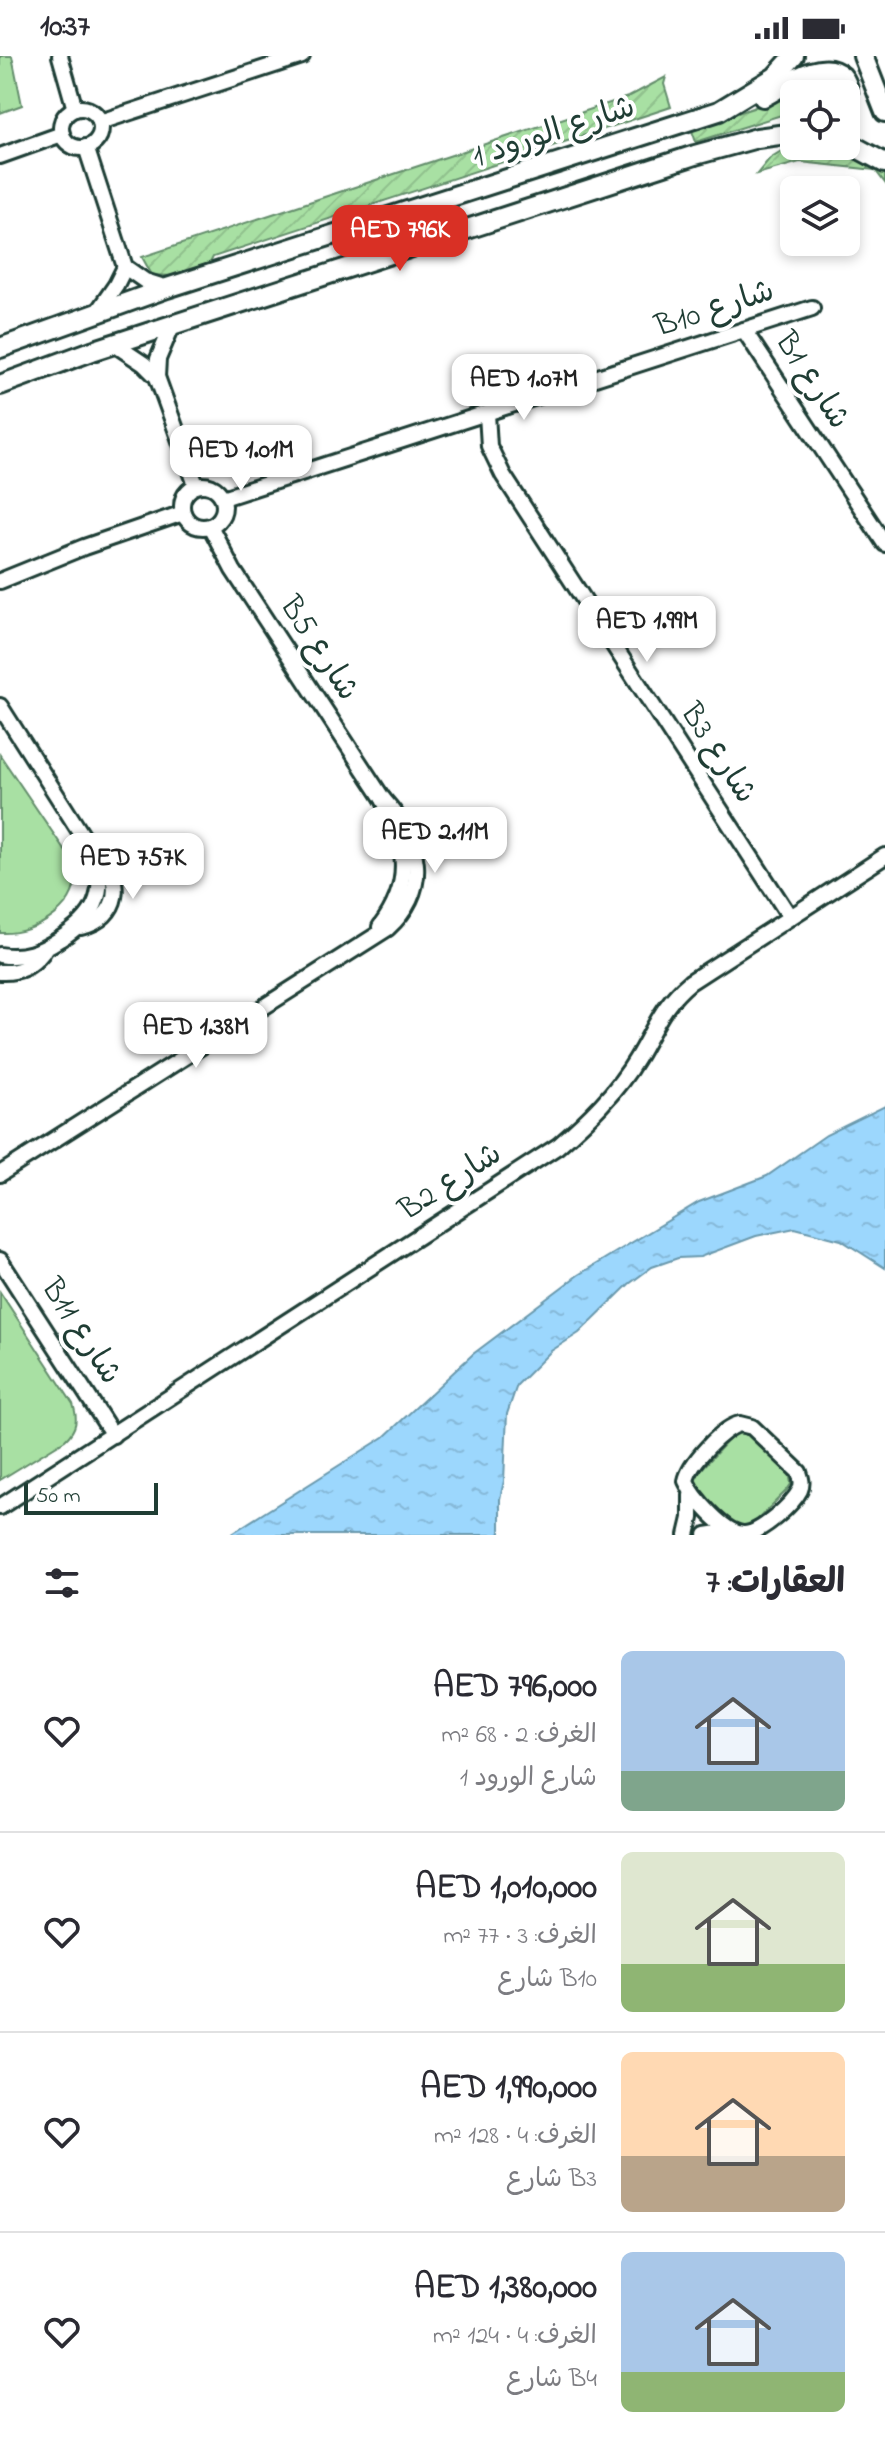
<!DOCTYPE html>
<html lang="ar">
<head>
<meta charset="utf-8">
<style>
	:root { --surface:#fff; --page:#f7f7f7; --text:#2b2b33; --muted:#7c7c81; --line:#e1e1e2; --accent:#d93025 }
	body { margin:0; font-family:"Indie Flower","Playpen Sans Arabic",sans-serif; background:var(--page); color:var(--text); direction:rtl; height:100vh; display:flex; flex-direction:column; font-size:30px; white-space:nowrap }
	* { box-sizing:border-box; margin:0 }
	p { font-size:26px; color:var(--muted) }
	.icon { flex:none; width:44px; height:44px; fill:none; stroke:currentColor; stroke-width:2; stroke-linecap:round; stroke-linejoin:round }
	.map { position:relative; height:1479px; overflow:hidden; direction:ltr }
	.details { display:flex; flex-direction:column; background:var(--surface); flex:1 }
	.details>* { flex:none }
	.buttons { position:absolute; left:780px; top:24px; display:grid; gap:16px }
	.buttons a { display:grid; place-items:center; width:80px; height:80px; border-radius:12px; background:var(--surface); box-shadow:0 4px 12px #0003; font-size:40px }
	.scale { position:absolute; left:24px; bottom:20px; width:134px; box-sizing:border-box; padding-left:8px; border:4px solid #1f3d34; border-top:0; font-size:22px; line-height:28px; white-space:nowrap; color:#1f3d34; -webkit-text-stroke:6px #fff; paint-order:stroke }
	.price { position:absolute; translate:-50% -68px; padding:0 18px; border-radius:16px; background:#fff; color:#222; font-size:26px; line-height:52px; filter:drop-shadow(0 2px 4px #0008) }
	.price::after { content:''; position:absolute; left:50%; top:48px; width:24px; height:18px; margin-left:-12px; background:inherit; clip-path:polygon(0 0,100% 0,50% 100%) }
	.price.current { background:var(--accent); color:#fff }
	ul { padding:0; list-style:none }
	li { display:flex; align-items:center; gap:24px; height:200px; padding:0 40px }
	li+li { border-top:2px solid var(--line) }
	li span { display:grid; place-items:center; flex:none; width:224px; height:160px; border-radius:12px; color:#555 }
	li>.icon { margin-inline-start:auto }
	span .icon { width:96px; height:96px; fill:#fffc; stroke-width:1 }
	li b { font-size:34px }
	h2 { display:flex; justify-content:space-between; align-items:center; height:96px; padding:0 40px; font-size:34px }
	.status { display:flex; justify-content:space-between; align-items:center; height:56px; padding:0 40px; background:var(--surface); direction:ltr }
	.status svg { height:22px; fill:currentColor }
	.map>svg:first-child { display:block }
</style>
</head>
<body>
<div class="status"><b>10:37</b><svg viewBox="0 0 49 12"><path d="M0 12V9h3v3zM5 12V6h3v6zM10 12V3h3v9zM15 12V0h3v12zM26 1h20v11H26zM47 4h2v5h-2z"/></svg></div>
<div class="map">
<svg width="885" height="1479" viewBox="0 0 885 1479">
	<defs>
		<pattern id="garden-furrows" width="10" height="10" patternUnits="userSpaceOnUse" patternTransform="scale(2)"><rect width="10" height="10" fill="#a8e0a3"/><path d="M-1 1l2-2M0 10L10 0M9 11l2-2" fill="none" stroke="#90c18d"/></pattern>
		<pattern id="water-ripples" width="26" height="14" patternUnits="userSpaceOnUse" patternTransform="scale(2)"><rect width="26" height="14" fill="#9cd7fd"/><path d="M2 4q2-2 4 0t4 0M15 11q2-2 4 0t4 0" fill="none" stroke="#86b9d9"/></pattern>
	</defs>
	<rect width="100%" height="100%" fill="#fff"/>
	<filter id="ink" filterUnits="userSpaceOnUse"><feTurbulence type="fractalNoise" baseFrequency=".0125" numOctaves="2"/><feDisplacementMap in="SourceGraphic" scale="16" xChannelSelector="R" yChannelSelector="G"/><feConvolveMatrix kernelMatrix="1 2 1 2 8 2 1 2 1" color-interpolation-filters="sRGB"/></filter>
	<g filter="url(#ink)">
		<g fill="#a8e0a3" stroke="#648e6c" stroke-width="2">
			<path d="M0 0H12L22 49 0 57Z"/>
			<path d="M0 699 74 808C85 849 37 879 0 877Z"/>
			<path d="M0 1236 73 1348C78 1363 77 1373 65 1384L0 1424Z"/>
			<path d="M738 1377 751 1379 789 1415 791 1428 787 1434 749 1472 734 1470 698 1435C694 1427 694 1423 699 1416L732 1380Z"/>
		</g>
		<g fill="url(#garden-furrows)" stroke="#648e6c" stroke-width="2">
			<path d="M829 15 843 38H794V55L696 86 691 72 753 52Z"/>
			<path d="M666 21 664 28 671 51 213 201 210 207 172 220 152 219 142 201 628 41Z"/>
			<path d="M791 89 816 94 828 91 845 98 861 100 885 115V127L875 114 800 106 757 118 770 102Z"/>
		</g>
		<path fill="url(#water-ripples)" stroke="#6a99ad" stroke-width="2" d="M885 1050V1212L841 1184 795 1172 756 1180 700 1201 678 1202 652 1211 629 1228 579 1277 551 1295 517 1329 507 1358 504 1425 500 1443V1479H229L384 1381 473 1298 578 1219 699 1146 767 1120 826 1079Z"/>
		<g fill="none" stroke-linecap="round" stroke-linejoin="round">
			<g stroke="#1f3d34" stroke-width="20">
				<g id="minor">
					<path d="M60 0 75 53"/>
					<circle cx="81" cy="72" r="20"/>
					<path d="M100 66 302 0"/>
					<path d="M86 91 125 211 145 225 167 232"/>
					<path d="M0 100 62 78"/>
					<path d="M98 255 116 229 125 211"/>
					<path d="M744 274 885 488"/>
					<path d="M114 288 144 308 157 321 196 429"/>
					<path d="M157 321 158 303 172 270"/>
					<path d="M487 358 489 390 503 419 790 861"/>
					<circle cx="203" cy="450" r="21"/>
					<path d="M223 442 812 252"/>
					<path d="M210 470 233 514 383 743C406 790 414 826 380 871"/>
					<path d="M0 525 84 491 183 457"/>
					<path d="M0 650 94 798C108 838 94 862 60 883 40 896 24 903 0 899"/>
					<path d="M81 871C120 863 126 821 95 798"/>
					<path d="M0 916C19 917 31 911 43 896"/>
					<path d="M0 1118 388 872C432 831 420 784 383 743"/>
					<path d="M0 1204 113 1379"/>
					<path d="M740 1368 752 1371 799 1416C801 1422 803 1427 800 1434 793 1448 759 1479 743 1478 724 1477 693 1441 686 1425 689 1408 723 1371 740 1368Z"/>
					<path d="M0 1451 558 1090C588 1064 617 1036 637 1002 655 972 662 949 690 926L885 800"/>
					<path d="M687 1479 691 1462V1439"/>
					<path d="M706 1479 732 1475"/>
				</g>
			</g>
			<g stroke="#1f3d34" stroke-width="24">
				<g id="tertiary">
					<path d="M863 0 885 56"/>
					<path d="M763 41C784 31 821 0 842 20 850 29 849 40 846 50"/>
					<path d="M846 86 885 107"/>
					<path d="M0 292 167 232 719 55 775 21 794 0"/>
					<path d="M0 329 92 295 695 99 757 82 794 77"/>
				</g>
			</g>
			<use href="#minor" stroke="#fff" stroke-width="14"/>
			<use href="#tertiary" stroke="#fff" stroke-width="18"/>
		</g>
	</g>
	<g text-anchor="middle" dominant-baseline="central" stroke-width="8" stroke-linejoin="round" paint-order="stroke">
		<g font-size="32" fill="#1f3d34" stroke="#fff">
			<text transform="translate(554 77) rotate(-18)">شارع الورود 1</text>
			<text transform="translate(715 254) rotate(-18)">B10 شارع</text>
			<text transform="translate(811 325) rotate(57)">B1 شارع</text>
			<text transform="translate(318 593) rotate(57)">B5 شارع</text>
			<text transform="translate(717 698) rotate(57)">B3 شارع</text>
			<text transform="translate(451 1127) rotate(-33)">B2 شارع</text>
			<text transform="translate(80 1276) rotate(57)">B11 شارع</text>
		</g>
	</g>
</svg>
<div class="buttons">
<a><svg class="icon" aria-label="locate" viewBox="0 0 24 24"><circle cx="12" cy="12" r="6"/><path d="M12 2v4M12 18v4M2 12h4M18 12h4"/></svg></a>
<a><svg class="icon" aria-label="layers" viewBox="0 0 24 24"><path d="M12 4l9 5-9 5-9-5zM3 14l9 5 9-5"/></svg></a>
</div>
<div class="scale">50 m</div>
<b class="price current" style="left:400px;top:217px">AED 796K</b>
<b class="price" style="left:524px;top:366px">AED 1.07M</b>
<b class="price" style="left:241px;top:437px">AED 1.01M</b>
<b class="price" style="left:647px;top:608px">AED 1.99M</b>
<b class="price" style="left:435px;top:819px">AED 2.11M</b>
<b class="price" style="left:133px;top:845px">AED 757K</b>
<b class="price" style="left:196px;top:1014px">AED 1.38M</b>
</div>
<section class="details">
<h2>العقارات: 7<svg class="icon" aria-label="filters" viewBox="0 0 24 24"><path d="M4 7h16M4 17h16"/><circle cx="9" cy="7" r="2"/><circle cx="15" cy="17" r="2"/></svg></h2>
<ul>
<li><span style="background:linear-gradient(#a9c7e8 75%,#7fa58c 0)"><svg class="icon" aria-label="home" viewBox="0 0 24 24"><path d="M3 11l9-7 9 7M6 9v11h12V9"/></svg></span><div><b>AED 796,000</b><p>الغرف: 2 · 68 m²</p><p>شارع الورود 1</p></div><svg class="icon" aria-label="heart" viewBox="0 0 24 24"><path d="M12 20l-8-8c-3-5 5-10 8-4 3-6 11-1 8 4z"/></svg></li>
<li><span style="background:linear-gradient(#dfe7d0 70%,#8fb573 0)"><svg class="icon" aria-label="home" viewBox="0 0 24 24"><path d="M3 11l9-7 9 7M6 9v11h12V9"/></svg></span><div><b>AED 1,010,000</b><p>الغرف: 3 · 77 m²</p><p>B10 شارع</p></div><svg class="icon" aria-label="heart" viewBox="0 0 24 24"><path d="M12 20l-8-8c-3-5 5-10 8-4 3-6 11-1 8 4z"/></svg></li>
<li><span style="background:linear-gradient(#ffd9b3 65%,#b9a48a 0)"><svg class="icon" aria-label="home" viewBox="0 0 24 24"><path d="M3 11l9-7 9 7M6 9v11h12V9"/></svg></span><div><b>AED 1,990,000</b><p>الغرف: 4 · 128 m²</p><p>B3 شارع</p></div><svg class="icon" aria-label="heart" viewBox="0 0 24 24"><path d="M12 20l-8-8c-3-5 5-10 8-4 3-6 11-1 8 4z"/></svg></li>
<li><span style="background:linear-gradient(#a9c7e8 75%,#8fb573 0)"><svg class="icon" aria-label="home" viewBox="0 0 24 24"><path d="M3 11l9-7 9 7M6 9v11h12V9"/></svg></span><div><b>AED 1,380,000</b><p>الغرف: 4 · 124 m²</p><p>B4 شارع</p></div><svg class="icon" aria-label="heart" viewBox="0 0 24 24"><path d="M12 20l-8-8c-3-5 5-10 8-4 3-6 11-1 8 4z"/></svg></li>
</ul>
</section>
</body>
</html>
